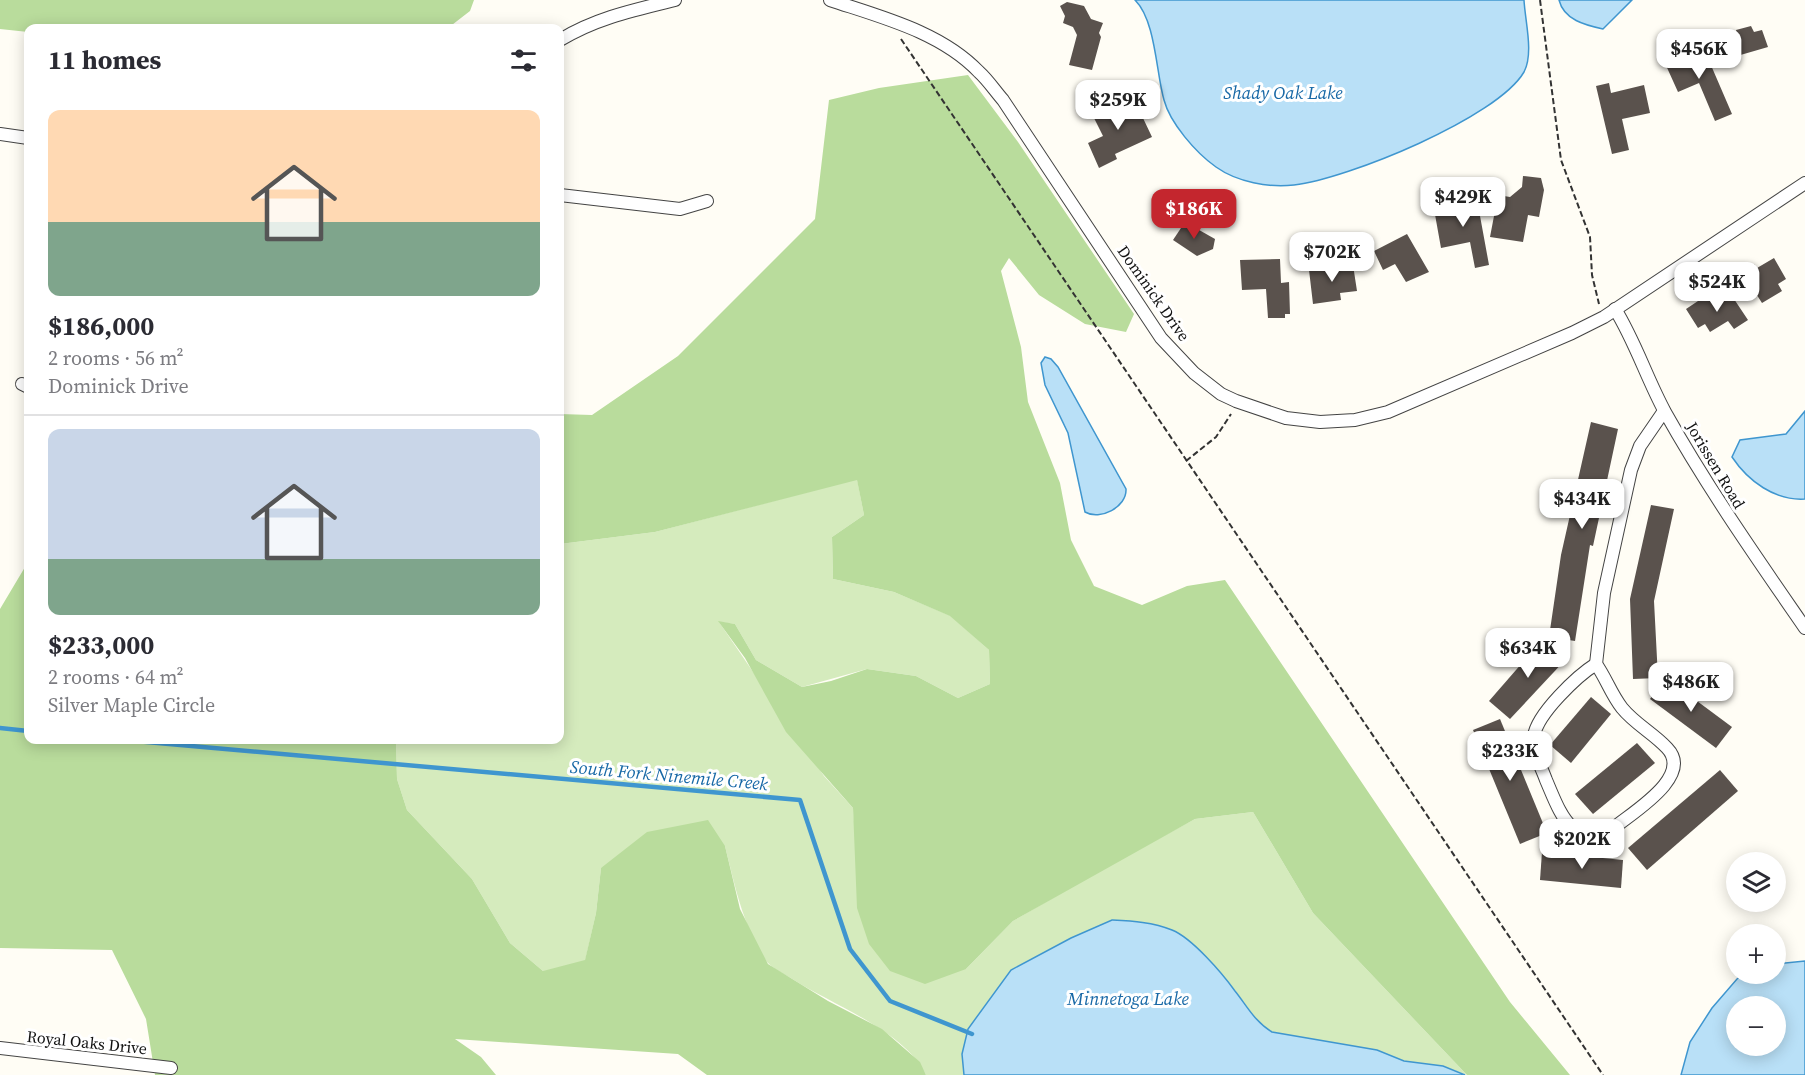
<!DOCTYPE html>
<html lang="en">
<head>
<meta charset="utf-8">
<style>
	:root { --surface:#fff; --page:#f2f2f3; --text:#2b2b33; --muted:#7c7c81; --line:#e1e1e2; --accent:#c4262e }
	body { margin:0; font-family:"Source Serif 4",serif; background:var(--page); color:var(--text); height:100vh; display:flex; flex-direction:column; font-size:22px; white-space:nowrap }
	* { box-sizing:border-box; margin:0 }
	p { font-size:20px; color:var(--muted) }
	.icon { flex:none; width:33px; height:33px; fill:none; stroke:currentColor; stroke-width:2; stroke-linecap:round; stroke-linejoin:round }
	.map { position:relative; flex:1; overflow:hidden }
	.sheet { position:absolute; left:24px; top:24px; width:540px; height:720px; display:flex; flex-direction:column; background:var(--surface); border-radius:12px; box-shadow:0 3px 15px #0003 }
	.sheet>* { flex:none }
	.fabs { position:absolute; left:1726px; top:852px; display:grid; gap:12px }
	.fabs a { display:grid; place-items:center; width:60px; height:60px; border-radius:50%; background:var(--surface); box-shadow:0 3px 15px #0003; font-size:30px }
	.price { position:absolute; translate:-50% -51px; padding:0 14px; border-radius:12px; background:#fff; color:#222; font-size:20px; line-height:39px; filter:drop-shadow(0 2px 3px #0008) }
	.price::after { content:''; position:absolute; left:50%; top:36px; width:18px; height:14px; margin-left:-9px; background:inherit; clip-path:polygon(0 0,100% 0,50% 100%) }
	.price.selected { background:var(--accent); color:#fff }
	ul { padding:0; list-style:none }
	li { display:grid; align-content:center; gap:12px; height:318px; padding:0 24px }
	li+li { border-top:2px solid var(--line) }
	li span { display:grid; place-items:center; height:186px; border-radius:12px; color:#555 }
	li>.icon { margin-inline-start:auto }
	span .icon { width:108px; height:108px; fill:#fffc; stroke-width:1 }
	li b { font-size:26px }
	h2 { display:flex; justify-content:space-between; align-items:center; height:72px; padding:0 24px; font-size:26px }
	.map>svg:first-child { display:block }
</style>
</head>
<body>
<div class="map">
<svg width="1805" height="1075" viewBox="0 0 1805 1075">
	<rect width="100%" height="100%" fill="#fffdf5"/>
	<path fill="#d5ebbd" d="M857 479 864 515 832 537 833 579 894 592 951 616 989 650 990 684 958 698 916 676 867 669 802 687 756 660 735 624 719 622 824 776 853 808 856 849 966 969 1013 921 1108 866 1195 819 1253 812 1313 913 1467 1075 1443 1066 1404 1061 1377 1050 1272 1032 1261 1026 1235 990 1200 952 1147 923 1113 920 1071 938 1011 970 977 1016 962 1054 964 1075H926C906 1032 833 1005 794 980 786 975 773 969 767 962 743 927 735 886 725 846L601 868 596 913 583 970 543 971 510 943 472 879 407 810 397 779 396 740H560V544L655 532Z"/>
	<g fill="#b9dc9c">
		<path d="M0 0H474L470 11 448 28H28V32L0 29Z"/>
		<path d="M968 75 1018 142 1134 314 1126 332 1085 324 1039 295 1009 258 1001 271 1021 347 1028 402 1060 483 1071 540 1094 586 1142 605 1187 586 1225 580 1510 1002 1570 1075H1467L1313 913 1253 812 1195 819 1013 921 966 969 925 984 890 971 869 944 857 908 853 808 786 732 745 658 718 621 735 624 756 660 802 687 831 681 867 669 916 676 958 698 990 684 989 650 950 616 894 592 833 579 832 537 864 515 857 480 655 532 560 544V414L592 415 678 356 815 219 829 100 879 88Z"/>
		<path d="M28 562V740H396L397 779 407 810 472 879 510 943 543 971 585 960 596 913 601 868 647 832 708 820 725 846 740 909 768 964 828 1001 882 1029 920 1062 926 1075H707L678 1054 455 1039 481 1057 496 1075H155L146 1019 112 950 0 948V609Z"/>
	</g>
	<g fill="#b9e0f7" stroke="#3f96cf" stroke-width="1.5" fill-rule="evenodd">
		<path d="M1135 0H1524C1525 21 1534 53 1524 72 1497 118 1347 179 1294 185 1269 188 1237 182 1216 167 1196 153 1170 123 1164 100 1156 73 1156 21 1135 0Z"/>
		<path d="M1559 0H1632L1603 29C1585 25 1564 20 1559 0Z"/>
		<path d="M1045 357 1051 359 1058 367 1126 489C1127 507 1100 521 1085 512L1068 433 1045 385 1041 363Z"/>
		<path d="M1805 411V499C1775 501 1748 481 1732 457L1740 440 1786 434Z"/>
		<path d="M1112 920C1132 921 1153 922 1172 930 1192 938 1222 973 1235 991 1247 1006 1255 1022 1272 1032L1377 1050 1404 1061 1443 1066 1465 1075H964L962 1054 968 1029 1011 970 1071 938Z"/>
		<path d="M1805 961V1075H1681L1690 1042 1712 1008 1737 979 1744 974H1776V964ZM1776 1006V1046H1737V1006Z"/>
	</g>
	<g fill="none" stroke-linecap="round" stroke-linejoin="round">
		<g stroke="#3f96cf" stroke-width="4.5">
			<path d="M0 728 28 731"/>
			<path d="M124 740 800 800 850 949 890 1001 972 1034"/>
		</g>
	</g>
	<g fill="#5a524d">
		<path d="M1067 2 1084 6 1091 19 1103 23 1099 33 1101 37 1092 70 1069 65 1077 35 1073 27 1063 23 1065 16 1060 6Z"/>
		<path d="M1751 26 1754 32 1762 30 1768 47 1737 56 1731 36 1737 34 1736 30Z"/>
		<path d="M1704 49 1732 114 1715 121 1699 83 1678 92 1664 61 1689 50 1691 56Z"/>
		<path d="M1609 83 1611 93 1644 85 1650 113 1622 119 1629 150 1612 154 1596 86Z"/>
		<path d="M1133 97 1152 137 1115 154 1117 159 1099 168 1088 143 1103 136 1093 116Z"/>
		<path d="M1523 176 1541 178 1544 190 1539 217 1528 215 1523 242 1490 237 1498 195 1510 197 1522 187Z"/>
		<path d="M1476 194 1489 265 1475 268 1470 242 1441 248 1434 209 1462 203 1461 198Z"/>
		<path d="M1185 222 1215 239 1213 249 1197 256 1173 240Z"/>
		<path d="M1407 234 1429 272 1406 282 1395 264 1383 270 1374 251Z"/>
		<path d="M1774 258 1786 279 1778 284 1782 291 1762 303 1742 272 1754 264 1757 268Z"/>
		<path d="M1280 259 1281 283 1289 282 1290 314H1285V318H1268L1266 289 1242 290 1240 260Z"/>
		<path d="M1353 265 1357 291 1340 293 1341 300 1313 304 1309 270Z"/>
		<path d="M1707 295 1711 302 1721 295 1734 299 1748 320 1734 329 1728 321 1710 332 1705 324 1698 328 1686 309Z"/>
		<path d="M1591 422 1618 429 1593 546 1590 545 1575 641 1549 637 1561 555Z"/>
		<path d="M1651 505 1674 509 1654 601 1658 678 1633 679 1630 599Z"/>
		<path d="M1543 639 1567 658 1510 719 1489 701Z"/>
		<path d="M1666 678 1732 727 1716 748 1650 699Z"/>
		<path d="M1591 697 1611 714 1571 763 1550 745Z"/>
		<path d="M1500 719 1547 833 1520 844 1473 730Z"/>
		<path d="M1637 743 1655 763 1593 814 1575 794Z"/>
		<path d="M1720 770 1738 791 1647 870 1628 848Z"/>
		<path d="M1542 852 1623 860 1621 888 1540 880Z"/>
	</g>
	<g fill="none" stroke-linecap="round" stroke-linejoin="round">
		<g stroke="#444" stroke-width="14">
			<g id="minor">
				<path d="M830 0C881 17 941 32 979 72 988 80 995 91 1003 100L1161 338 1194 373 1221 394 1236 401 1286 418 1320 422 1355 420 1388 412 1572 333 1604 317 1805 183"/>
				<path d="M560 40C596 18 634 10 675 0"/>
				<path d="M0 134 28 138"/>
				<path d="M560 195 680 209 707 201"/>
				<path d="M1615 309C1635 341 1647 379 1665 412 1707 487 1756 557 1805 628"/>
				<path d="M22 384 28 387"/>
				<path d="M1596 664C1606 678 1611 694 1622 708 1635 724 1653 733 1667 748 1694 776 1633 812 1615 827 1571 851 1560 812 1546 780 1541 766 1532 751 1534 736 1537 714 1577 676 1596 664Z"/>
				<path d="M1596 664 1604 593 1631 470 1640 446 1664 411"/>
				<path d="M0 1048 171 1068"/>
			</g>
		</g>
		<g stroke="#333" stroke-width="2" stroke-dasharray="6 3" stroke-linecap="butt">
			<path d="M1540 0 1561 160 1590 237 1592 275 1599 304"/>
			<path d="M901 39 1603 1075"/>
			<path d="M1186 461 1216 437 1231 414"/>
		</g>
		<use href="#minor" stroke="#fff" stroke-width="12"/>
	</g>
	<g text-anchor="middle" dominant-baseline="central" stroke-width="6" stroke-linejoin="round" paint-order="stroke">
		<g font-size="16" fill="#111" stroke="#fff">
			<text transform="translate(1154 293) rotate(55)">Dominick Drive</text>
			<text transform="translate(1716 465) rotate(59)">Jorissen Road</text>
			<text transform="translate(87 1042) rotate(6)">Royal Oaks Drive</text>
		</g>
		<g font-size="18" font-style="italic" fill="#1768a6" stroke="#fff">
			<text x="1283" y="92">Shady Oak Lake</text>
			<text transform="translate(669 775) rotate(5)">South Fork Ninemile Creek</text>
			<text x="1128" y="998">Minnetoga Lake</text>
		</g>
	</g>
</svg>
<div class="fabs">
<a><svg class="icon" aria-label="layers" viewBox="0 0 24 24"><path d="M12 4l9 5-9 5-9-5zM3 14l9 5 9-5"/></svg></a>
<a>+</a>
<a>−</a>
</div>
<b class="price" style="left:1699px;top:80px">$456K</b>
<b class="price" style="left:1118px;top:131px">$259K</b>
<b class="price" style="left:1463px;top:228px">$429K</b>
<b class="price selected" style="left:1194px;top:240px">$186K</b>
<b class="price" style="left:1332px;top:283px">$702K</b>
<b class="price" style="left:1717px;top:313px">$524K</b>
<b class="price" style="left:1582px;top:530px">$434K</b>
<b class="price" style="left:1528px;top:679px">$634K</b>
<b class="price" style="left:1691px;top:713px">$486K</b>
<b class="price" style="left:1510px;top:782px">$233K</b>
<b class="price" style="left:1582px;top:870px">$202K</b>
<section class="sheet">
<h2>11 homes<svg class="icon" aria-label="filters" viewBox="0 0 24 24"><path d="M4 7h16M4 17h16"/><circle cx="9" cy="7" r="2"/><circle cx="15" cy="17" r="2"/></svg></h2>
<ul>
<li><span style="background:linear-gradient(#ffd9b3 60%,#7fa58c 0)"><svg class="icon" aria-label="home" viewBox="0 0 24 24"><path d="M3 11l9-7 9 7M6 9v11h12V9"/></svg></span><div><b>$186,000</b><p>2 rooms · 56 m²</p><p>Dominick Drive</p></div></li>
<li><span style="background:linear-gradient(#c9d6e8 70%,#7fa58c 0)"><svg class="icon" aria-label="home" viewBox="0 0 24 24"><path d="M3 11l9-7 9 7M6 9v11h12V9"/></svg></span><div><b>$233,000</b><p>2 rooms · 64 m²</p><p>Silver Maple Circle</p></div></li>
</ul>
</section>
</div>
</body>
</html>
